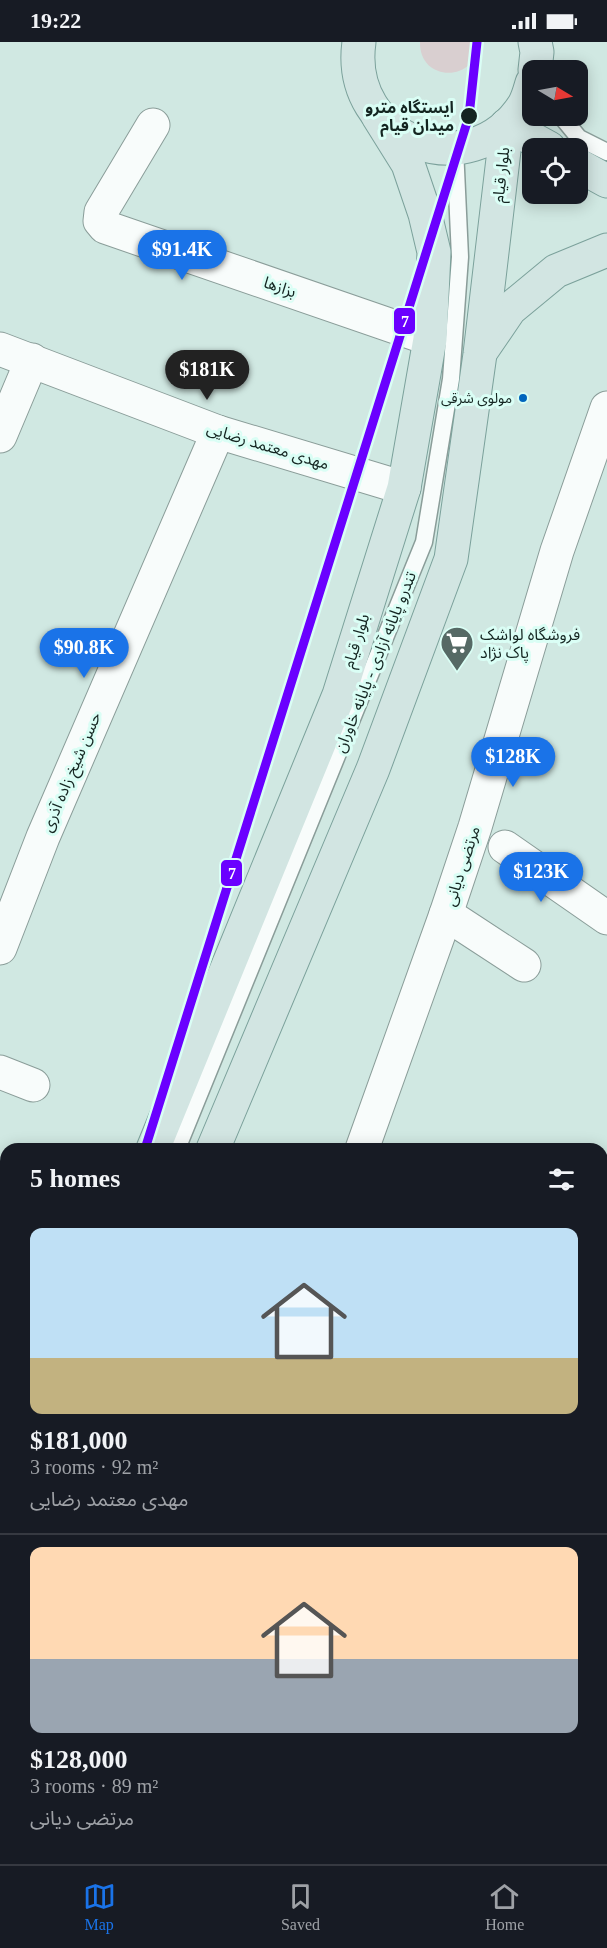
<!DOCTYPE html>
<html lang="en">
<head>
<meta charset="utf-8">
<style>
	:root { --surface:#171b24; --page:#20242c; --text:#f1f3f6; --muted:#9ea1a6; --line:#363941; --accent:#1a73e8 }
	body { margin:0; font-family:"Times New Roman","Noto Sans Arabic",serif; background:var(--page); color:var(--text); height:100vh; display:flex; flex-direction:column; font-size:22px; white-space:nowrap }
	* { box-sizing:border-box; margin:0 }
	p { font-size:20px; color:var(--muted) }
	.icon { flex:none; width:33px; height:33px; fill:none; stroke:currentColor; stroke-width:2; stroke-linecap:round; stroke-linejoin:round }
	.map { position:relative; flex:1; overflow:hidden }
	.details { position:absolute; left:0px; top:1101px; width:608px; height:722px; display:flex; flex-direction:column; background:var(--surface); border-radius:18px 18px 0 0; box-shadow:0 3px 15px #0003 }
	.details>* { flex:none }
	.needle { width:39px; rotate:100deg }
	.buttons { position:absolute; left:522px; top:18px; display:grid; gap:12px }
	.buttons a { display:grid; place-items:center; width:66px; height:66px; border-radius:12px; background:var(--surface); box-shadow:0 3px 15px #0003; font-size:30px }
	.price { position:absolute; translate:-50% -51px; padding:0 14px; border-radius:21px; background:var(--accent); color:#fff; font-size:20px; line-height:39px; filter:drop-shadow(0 2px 3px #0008) }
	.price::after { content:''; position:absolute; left:50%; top:36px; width:18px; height:14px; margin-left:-9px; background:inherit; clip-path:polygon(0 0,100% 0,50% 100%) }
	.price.on { background:#222; color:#fff }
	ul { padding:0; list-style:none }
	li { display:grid; align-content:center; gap:12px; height:318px; padding:0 30px }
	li+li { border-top:2px solid var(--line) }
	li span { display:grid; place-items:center; height:186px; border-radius:12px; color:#555 }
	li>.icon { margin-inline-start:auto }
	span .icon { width:108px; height:108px; fill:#fffc; stroke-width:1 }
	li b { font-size:26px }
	h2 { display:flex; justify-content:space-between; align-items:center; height:72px; padding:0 30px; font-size:26px }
	.status { display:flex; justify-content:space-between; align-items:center; height:42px; padding:0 30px; background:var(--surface); direction:ltr }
	.status svg { height:16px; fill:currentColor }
	.tabs { display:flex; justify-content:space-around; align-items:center; height:84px; border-top:2px solid var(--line); background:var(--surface); font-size:16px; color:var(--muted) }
	.tabs a { display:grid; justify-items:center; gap:3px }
	.tabs .on { color:var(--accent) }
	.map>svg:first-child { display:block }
</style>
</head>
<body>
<div class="status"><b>19:22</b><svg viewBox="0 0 49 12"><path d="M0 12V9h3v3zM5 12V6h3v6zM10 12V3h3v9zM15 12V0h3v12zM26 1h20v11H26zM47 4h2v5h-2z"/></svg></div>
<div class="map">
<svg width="607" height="1822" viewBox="0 0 607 1822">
	<defs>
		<filter id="shadow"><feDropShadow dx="5.5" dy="5.5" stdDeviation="1.5" flood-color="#0004"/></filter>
	</defs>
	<rect width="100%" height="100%" fill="#d0e8e2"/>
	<path fill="#d9cfd0" d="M420 0H478C479 40 419 42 420 0Z"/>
	<path fill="#b1c4bf" filter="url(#shadow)" d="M22 1816H46L58 1822H19Z"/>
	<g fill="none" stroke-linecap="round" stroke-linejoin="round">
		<g stroke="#8a9d99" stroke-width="19">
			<g id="service">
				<path d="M561 74 579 96 607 110"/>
				<path d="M177 1107 424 500 451 337 460 215 455 106"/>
				<path d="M0 1540 6 1526"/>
			</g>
		</g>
		<g stroke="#8a9d99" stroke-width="35">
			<g id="minor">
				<path d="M153 83 101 170 100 179 105 185 430 297"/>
				<path d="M0 307 218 390 404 446"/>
				<path d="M0 394 32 318"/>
				<path d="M505 805 607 876"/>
				<path d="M446 872 524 923"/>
				<path d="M0 906 43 795 218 390"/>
				<path d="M0 1030 33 1043"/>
				<path d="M602 1256 607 1246"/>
				<path d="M602 1295 607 1297"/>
				<path d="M0 1341 6 1344"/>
				<path d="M602 1635 607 1638"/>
				<path d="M602 1718 607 1706"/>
				<path d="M90 1816 101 1822"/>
				<path d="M285 1822 287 1816"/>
				<path d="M479 1822 482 1816"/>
				<path d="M551 1822 554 1816"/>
			</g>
		</g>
		<g stroke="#8a9d99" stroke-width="35">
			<g id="tertiary">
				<path d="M362 1107 446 872 475 785 557 509 607 366"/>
				<path d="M0 1795 6 1784"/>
			</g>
		</g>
		<g stroke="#7ba19b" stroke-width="35">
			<g id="primary">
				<path d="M359 0C345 99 470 147 524 63 528 56 530 48 532 41"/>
				<path d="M535 0 537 10 535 28"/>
				<path d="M507 83 549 106"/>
				<path d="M578 123 607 139"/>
				<path d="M482 308 510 267 556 229 607 208"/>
				<path d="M153 1107 339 653 404 446 430 297 434 210 425 172 408 122 378 74"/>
				<path d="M213 1107 373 727 451 517 480 312 507 83"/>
				<path d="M0 1471 6 1457"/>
				<path d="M0 1613 6 1599"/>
			</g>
		</g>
		<use href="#service" stroke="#f8fcfb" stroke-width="16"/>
		<use href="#minor" stroke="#f8fcfb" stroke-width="33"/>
		<use href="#tertiary" stroke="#f8fcfb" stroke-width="33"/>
		<use href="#primary" stroke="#d2e5e2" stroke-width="33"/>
		<g stroke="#dafef5" stroke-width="14">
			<path id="metro-1" d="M145 1107 469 74 477 0"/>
		</g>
		<use href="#metro-1" stroke="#6a00ff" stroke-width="9"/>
	</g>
	<defs>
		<g id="supermarket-pin" transform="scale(1.725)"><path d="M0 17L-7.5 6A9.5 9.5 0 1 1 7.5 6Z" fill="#566965" stroke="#dafef5"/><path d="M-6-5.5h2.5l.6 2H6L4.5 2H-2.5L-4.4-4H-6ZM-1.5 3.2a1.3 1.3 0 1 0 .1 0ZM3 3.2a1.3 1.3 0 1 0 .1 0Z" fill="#fff"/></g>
	</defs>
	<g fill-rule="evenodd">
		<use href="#supermarket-pin" x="457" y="601"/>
	</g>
	<circle fill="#142521" stroke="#dafef5" stroke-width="2" cx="469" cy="74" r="9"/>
	<circle fill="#0065bd" stroke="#dafef5" stroke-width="2" cx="523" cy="356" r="5"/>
	<g text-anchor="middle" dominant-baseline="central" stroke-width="6" stroke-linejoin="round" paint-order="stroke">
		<g font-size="14" fill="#142521" stroke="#dafef5" text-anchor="end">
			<text x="512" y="356">مولوی شرقی</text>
		</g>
		<g font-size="16" font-weight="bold" fill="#142521" stroke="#dafef5" text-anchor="end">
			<text x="454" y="65">ایستگاه مترو<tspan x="454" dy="18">میدان قیام</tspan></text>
		</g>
		<g font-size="16" fill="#142521" stroke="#dafef5">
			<text transform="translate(501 133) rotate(-84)">بلوار قیام</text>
			<text transform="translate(280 245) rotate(19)">بزازها</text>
			<text transform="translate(268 404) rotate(17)">مهدی معتمد رضایی</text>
			<text transform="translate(356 599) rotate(-73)">بلوار قیام</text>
			<text transform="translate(375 620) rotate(-68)">تندرو پایانه آزادی - پایانه خاوران</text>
			<text transform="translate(71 730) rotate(-67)">حسن شیخ زاده آذری</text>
			<text transform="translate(462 824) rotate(-72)">مرتضی دیانی</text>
		</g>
		<g font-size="16" fill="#142521" stroke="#dafef5" text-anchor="start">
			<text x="480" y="592">فروشگاه لواشک<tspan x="480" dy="18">پاک نژاد</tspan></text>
		</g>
	</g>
	<g stroke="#dafef5" stroke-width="2">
		<rect x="393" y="265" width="23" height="28" rx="6" fill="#6a00ff"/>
		<rect x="220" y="817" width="23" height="28" rx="6" fill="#6a00ff"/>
	</g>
	<g font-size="16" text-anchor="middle" font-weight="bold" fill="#fff">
		<text x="405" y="285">7</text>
		<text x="232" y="837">7</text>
	</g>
</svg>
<div class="buttons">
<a><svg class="needle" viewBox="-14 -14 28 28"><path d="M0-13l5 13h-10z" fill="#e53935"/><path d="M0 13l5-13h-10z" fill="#9ea1a6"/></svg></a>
<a><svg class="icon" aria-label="locate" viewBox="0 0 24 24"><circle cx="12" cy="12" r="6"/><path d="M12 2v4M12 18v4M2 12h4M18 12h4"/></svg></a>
</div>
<b class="price" style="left:182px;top:239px">$91.4K</b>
<b class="price on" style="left:207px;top:359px">$181K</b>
<b class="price" style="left:84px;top:637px">$90.8K</b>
<b class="price" style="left:513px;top:746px">$128K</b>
<b class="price" style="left:541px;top:861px">$123K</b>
<section class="details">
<h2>5 homes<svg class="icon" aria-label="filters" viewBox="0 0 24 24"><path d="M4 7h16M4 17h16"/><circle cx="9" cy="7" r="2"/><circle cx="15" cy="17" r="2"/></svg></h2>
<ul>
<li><span style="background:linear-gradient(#bfe0f5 70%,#c2b280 0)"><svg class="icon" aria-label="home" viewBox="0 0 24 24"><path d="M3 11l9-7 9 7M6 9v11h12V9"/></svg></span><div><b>$181,000</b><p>3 rooms · 92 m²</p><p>مهدی معتمد رضایی</p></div></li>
<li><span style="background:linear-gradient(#ffd9b3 60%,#9aa5b1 0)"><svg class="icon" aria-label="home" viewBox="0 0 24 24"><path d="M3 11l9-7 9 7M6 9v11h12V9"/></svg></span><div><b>$128,000</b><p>3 rooms · 89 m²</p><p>مرتضی دیانی</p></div></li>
</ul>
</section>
</div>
<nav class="tabs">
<a class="on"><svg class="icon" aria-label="map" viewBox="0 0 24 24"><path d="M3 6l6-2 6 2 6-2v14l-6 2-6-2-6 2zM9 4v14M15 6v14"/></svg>Map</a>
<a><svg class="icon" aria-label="saved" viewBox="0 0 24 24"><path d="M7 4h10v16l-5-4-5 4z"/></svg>Saved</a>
<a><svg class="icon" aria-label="home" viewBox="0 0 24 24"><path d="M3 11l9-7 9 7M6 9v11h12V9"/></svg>Home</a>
</nav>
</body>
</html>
